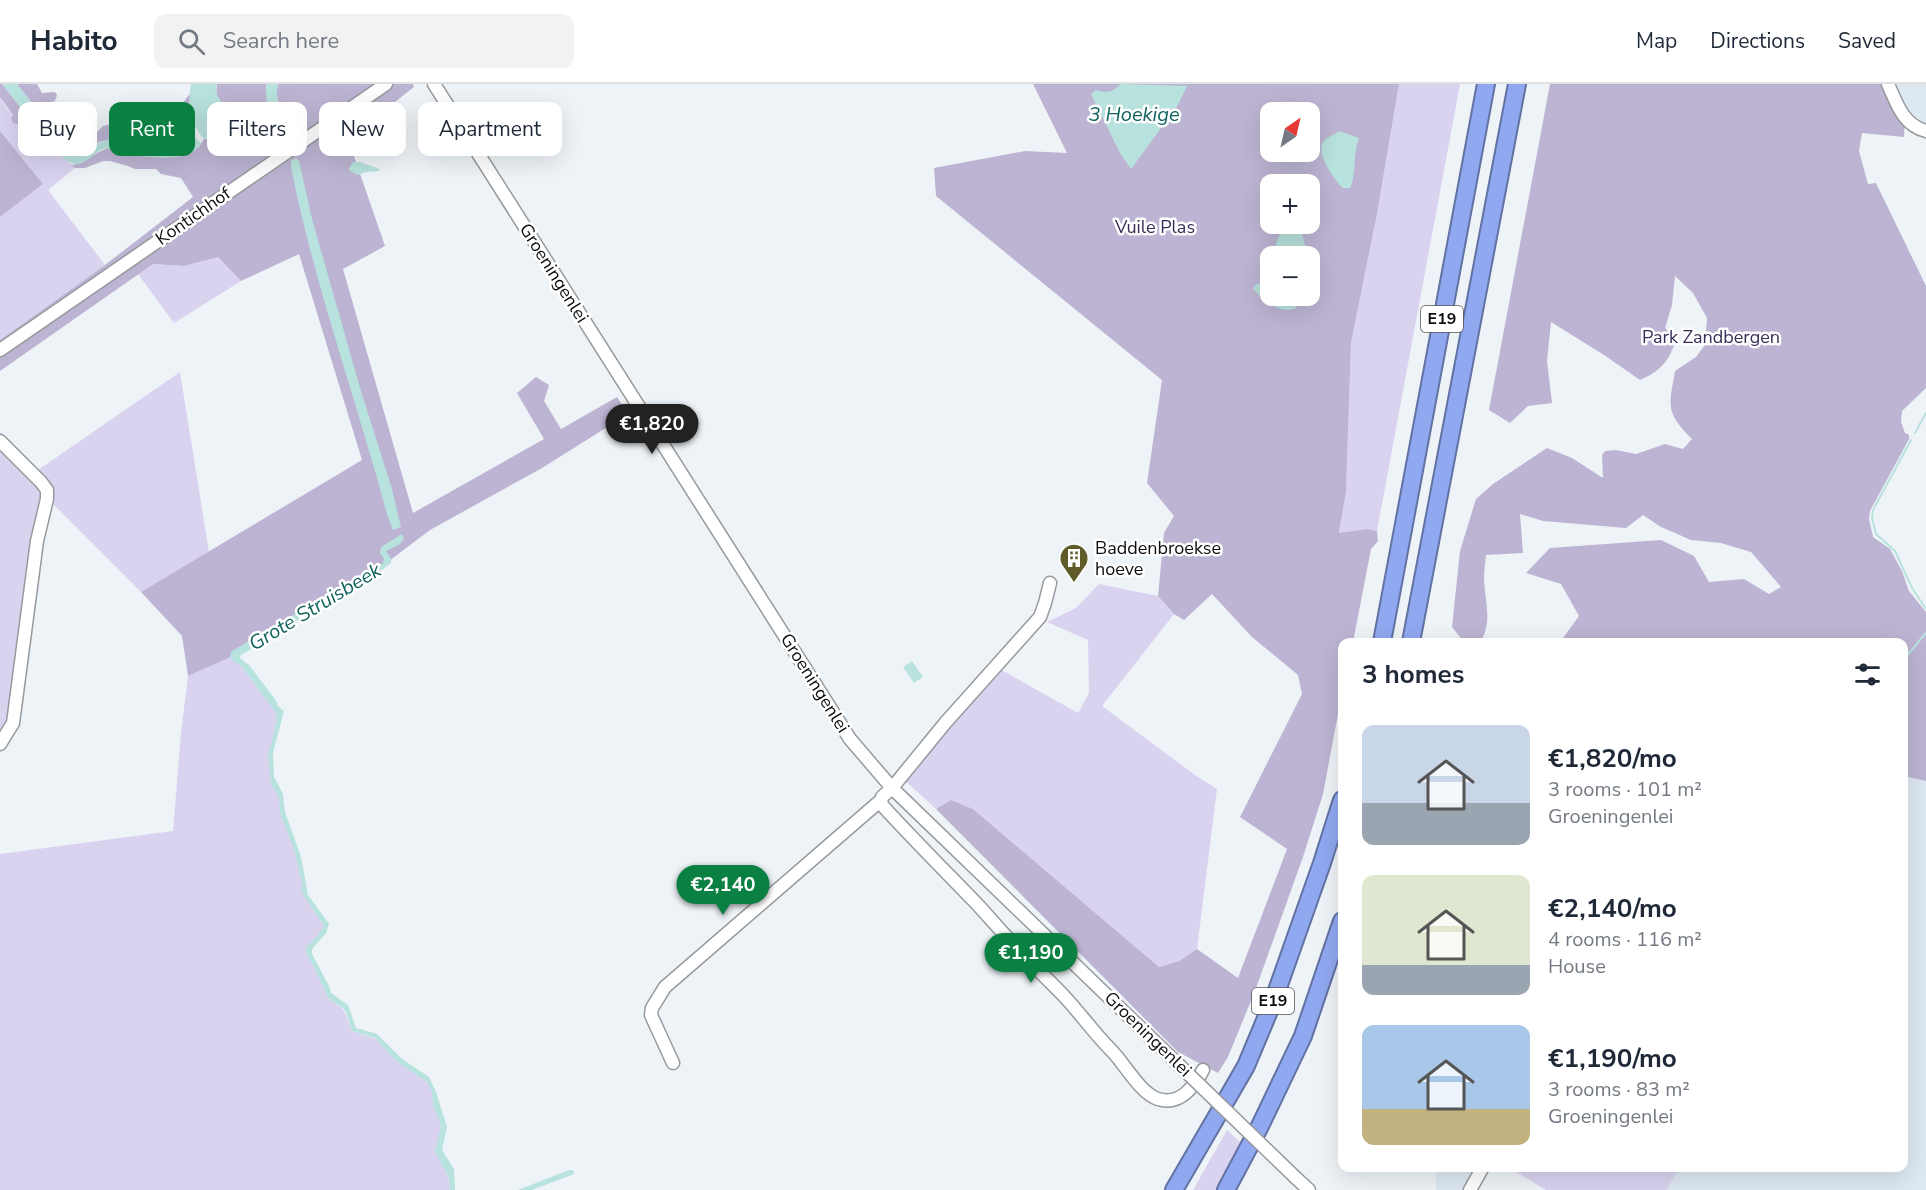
<!DOCTYPE html>
<html lang="en">
<head>
<meta charset="utf-8">
<style>
	:root { --surface:#fff; --page:#f2f2f3; --text:#1f2937; --muted:#747a83; --line:#e0e1e3; --accent:#0b8043 }
	body { margin:0; font-family:"Nunito Sans",sans-serif; background:var(--page); color:var(--text); height:100vh; display:flex; flex-direction:column; font-size:22px; white-space:nowrap }
	* { box-sizing:border-box; margin:0 }
	p { font-size:20px; color:var(--muted) }
	.icon { flex:none; width:33px; height:33px; fill:none; stroke:currentColor; stroke-width:2; stroke-linecap:round; stroke-linejoin:round }
	.map { position:relative; flex:1; overflow:hidden }
	.details { position:absolute; left:1338px; top:554px; width:570px; height:534px; display:flex; flex-direction:column; background:var(--surface); border-radius:12px; box-shadow:0 6px 24px #0002 }
	.details>* { flex:none }
	.hud { position:absolute; left:18px; top:18px; width:570px; height:54px; display:flex; gap:12px }
	.needle { width:39px; rotate:34deg }
	.controls { position:absolute; left:1260px; top:18px; display:grid; gap:12px }
	.controls a { display:grid; place-items:center; width:60px; height:60px; border-radius:12px; background:var(--surface); box-shadow:0 6px 24px #0002; font-size:30px }
	.price { position:absolute; translate:-50% -51px; padding:0 14px; border-radius:21px; background:var(--accent); color:#fff; font-size:20px; line-height:39px; filter:drop-shadow(0 2px 3px #0008) }
	.price::after { content:''; position:absolute; left:50%; top:36px; width:18px; height:14px; margin-left:-9px; background:inherit; clip-path:polygon(0 0,100% 0,50% 100%) }
	.price.selected { background:#222; color:#fff }
	ul { padding:0; list-style:none }
	li { display:flex; align-items:center; gap:18px; height:150px; padding:0 24px }
	li span { display:grid; place-items:center; flex:none; width:168px; height:120px; border-radius:12px; color:#555 }
	li>.icon { margin-inline-start:auto }
	span .icon { width:72px; height:72px; fill:#fffc; stroke-width:1 }
	li b { font-size:26px }
	h2 { display:flex; justify-content:space-between; align-items:center; height:72px; padding:0 24px; font-size:26px }
	.chip { padding:0 21px; border-radius:12px; background:var(--surface); box-shadow:0 6px 24px #0002; font-size:21px; line-height:54px }
	.chip.selected { background:var(--accent); color:#fff }
	header { display:flex; align-items:center; gap:36px; box-sizing:border-box; height:84px; padding:0 30px; background:var(--surface); border-bottom:2px solid var(--line) }
	header strong { font-size:28px }
	nav { display:flex; gap:33px; margin-inline-start:auto; font-size:21px }
	.search { width:420px; height:54px; background:var(--page); display:flex; align-items:center; gap:15px; box-sizing:border-box; padding:0 21px; border-radius:12px; color:var(--muted); font-size:22px }
	.map>svg:first-child { display:block }
</style>
</head>
<body>
<header>
<strong>Habito</strong>
<div class="search"><svg class="icon" aria-label="search" viewBox="0 0 24 24"><circle cx="10" cy="10" r="6"/><path d="M15 15l6 6"/></svg>Search here</div>
<nav><a>Map</a><a>Directions</a><a>Saved</a></nav>
</header>
<div class="map">
<svg width="1926" height="1106" viewBox="0 0 1926 1106">
	<rect width="100%" height="100%" fill="#eef3f7"/>
	<g fill="#dde8f1">
		<path d="M1892 0H1926V40L1916 35 1909 28 1901 19Z"/>
		<path d="M1904 692 1926 697V1106H1667L1680 1083H1904Z"/>
		<path d="M1436 1083H1480L1466 1106H1436Z"/>
	</g>
	<g fill="#dad3f0">
		<path d="M1399 0H1460L1377 447 1368 445 1339 450 1346 408 1351 259 1377 130Z"/>
		<path d="M0 13 8 26 19 36 33 35 36 38 61 72 75 84 48 106 105 181 0 256V133L43 100 0 47Z"/>
		<path d="M218 173 241 197 174 239 138 190 153 180 184 182Z"/>
		<path d="M180 288 209 468 141 508 48 415 13 639 0 660V348L38 386Z"/>
		<path d="M1099 500 1158 512 1174 530 1102 622 1195 691 1217 705 1197 865 1179 877 1159 883 973 725 951 716 936 725 901 693 996 583 1078 629 1089 609 1088 556 1047 538 1076 524Z"/>
		<path d="M233 572 280 628 271 670 272 692 282 711V728L294 759 306 812 326 844 308 866 330 913 329 915C346 925 346 929 352 947L379 956 396 977 424 994 431 1003 441 1041 436 1068 449 1095 450 1106H0V770L173 747 181 649 188 592Z"/>
		<path d="M1227 1046 1242 1060 1217 1106H1193Z"/>
		<path d="M1508 1083H1680L1667 1106H1546Z"/>
	</g>
	<g fill="#bcb4d2" fill-rule="evenodd">
		<path d="M0 0H2L23 26 33 35H22L18 40 13 39 11 34 13 31 0 13Z"/>
		<path d="M17 0H37L42 9 55 8 57 11 55 17 42 21 40 29Z"/>
		<path d="M217 0H267L266 3 271 32 280 52 283 53 286 48C282 33 274 15 278 0H413L414 3 348 55 385 162 343 185 413 429 544 355 517 309 536 293 549 301 544 317 561 345 617 313 628 330 542 384 430 446 389 477 233 572 188 592 182 552 141 508 362 376 299 170 241 197 218 173 184 182 153 180 0 287V256L105 181 193 113 181 94 161 90 156 85H135L128 82 110 77H103L85 84H75L70 80 74 81 107 64 134 72 177 73 199 63 204 55H210L222 20 216 10Z"/>
		<path d="M1033 0H1399L1377 130 1351 259 1346 408 1339 449 1368 445 1377 447 1378 457 1371 465 1353 558H1342V609L1323 710 1303 773 1255 907 1228 973 1218 989 1178 968 936 725 951 716 973 725 1159 883 1179 877 1197 865 1238 894 1287 765 1240 733 1302 610 1298 591 1252 553 1212 510 1184 536 1174 530 1158 512 1164 449 1174 432 1147 399 1162 296 936 112 934 84 1025 67 1067 69ZM1270 28H1310V68H1270ZM1270 100H1310V140H1270ZM1270 172H1310V212H1270Z"/>
		<path d="M1550 0H1888L1905 36 1904 53 1862 49 1859 67 1868 100 1876 99 1926 202V304L1902 327 1901 338 1905 349 1909 351V355L1870 427 1869 435 1873 453 1890 465 1902 487 1909 507 1926 528V697L1904 692V558H1560L1579 532 1561 500 1526 489 1550 464 1661 456 1694 472 1709 498 1744 495 1769 510 1781 503 1751 468 1721 459 1691 456 1661 443 1643 431 1626 444 1543 437 1520 430 1523 469 1486 471C1485 479 1484 488 1484 496 1485 517 1493 539 1480 558H1464L1452 543 1460 467 1476 415 1493 400 1547 364 1572 374 1603 394 1602 371 1605 367 1616 366 1636 370 1665 360 1683 365 1692 355C1665 328 1669 322 1675 287L1696 273 1705 261 1707 234 1693 209 1675 192 1672 221 1665 244 1676 255C1670 276 1661 287 1640 296L1604 271 1551 238 1547 277 1552 319 1528 322 1510 339 1489 326Z"/>
		<path d="M190 10 191 34 195 45 192 49C175 35 175 27 190 10Z"/>
		<path d="M122 30 131 33 138 47 144 45 152 35 156 36 154 43V58C137 64 119 54 102 57 90 60 86 72 73 70L44 33 57 38 80 64 95 54 94 51 103 42 116 39Z"/>
		<path d="M0 47 43 100 0 133Z"/>
	</g>
	<g fill="#b8e2dd">
		<path d="M2 0H17L40 29 33 35 30 34Z"/>
		<path d="M191 0H217C214 12 222 16 225 27 229 41 218 55 204 55 190 39 187 21 191 0Z"/>
		<path d="M267 0H278C274 15 282 33 286 48L283 53 280 52C272 36 263 18 267 0Z"/>
		<path d="M1120 0 1187 2 1178 21 1131 85 1120 69 1091 10 1096 6C1106 9 1113 9 1120 0Z"/>
		<path d="M537 26 550 45 544 49 531 29Z"/>
		<path d="M44 33 71 68C84 75 89 61 101 58 116 53 137 63 154 58L156 36 163 33 186 44 201 59C189 85 128 70 106 64 97 66 91 75 82 79 64 87 45 50 36 38Z"/>
		<path d="M1339 47 1359 54C1353 68 1356 95 1350 104H1343C1334 96 1316 70 1323 58 1326 53 1334 51 1339 47Z"/>
		<path d="M296 74 299 77 312 135 360 304 392 405 401 443 393 446 387 430C356 314 314 200 291 83V77Z"/>
		<path d="M353 78H360L380 85 379 87 365 88 358 91 350 87 349 85Z"/>
		<path d="M1289 140H1299L1308 172H1277C1273 159 1279 149 1289 140Z"/>
		<path d="M1270 192V212H1302L1295 225C1279 230 1264 216 1253 205L1256 200 1262 199Z"/>
		<path d="M402 450 404 454 400 460 386 467 391 475V479L378 489 354 501 248 567 241 571 240 574 249 581 277 618 278 622 284 627 273 669 274 693 283 710 285 728 301 773 308 811 329 840 326 849 312 865V870L329 902 331 909 348 921 356 944 377 950 402 975 429 993 436 1008 447 1043 442 1066 454 1085 455 1106H450L449 1094 435 1068 441 1041 433 1021 432 1008 427 998 396 977 375 954 352 947 347 930 344 925 328 914 326 909 314 883 306 870V863L318 851 324 842 302 809V801L295 768 280 729 279 713 271 700 268 673 277 635 276 629 243 584 232 576 230 572 232 567 383 479 384 475 380 469 381 463Z"/>
		<path d="M912 577 923 593 914 599 903 583Z"/>
		<path d="M569 1086H573L574 1090 532 1106H518Z"/>
	</g>
	<g fill="none" stroke-linecap="round" stroke-linejoin="round">
		<g stroke="#b8e2dd" stroke-width="2">
			<path d="M1915 349 1926 329"/>
			<path d="M1911 356 1873 426 1872 434 1876 450 1895 467 1912 504 1926 525"/>
			<path d="M1904 575 1926 549"/>
		</g>
		<g stroke="#969a9e" stroke-width="15">
			<g id="minor">
				<path d="M434 0 850 655 892 704 1180 982"/>
				<path d="M1888 0C1897 20 1903 41 1926 47"/>
				<path d="M0 266 386 0"/>
				<path d="M0 357 41 398 47 406V415L37 457 13 639 0 660"/>
				<path d="M1050 499 1045 519 1040 533 946 638 892 704 882 713 881 720C912 754 944 786 976 819 991 835 1006 853 1022 869 1035 884 1050 897 1063 911 1080 929 1094 949 1111 966 1125 980 1140 1009 1158 1015 1180 1022 1194 1003 1203 986"/>
				<path d="M673 979 651 931 652 924 665 903 880 717"/>
				<path d="M1296 1094 1309 1106"/>
				<path d="M1470 1106 1483 1083"/>
			</g>
		</g>
		<g stroke="#6272a2" stroke-width="20">
			<g id="highway">
				<path d="M1382 558 1486 0"/>
				<path d="M1411 558 1517 0"/>
				<path d="M1174 1106 1246 982 1274 915 1322 779 1342 716"/>
				<path d="M1226 1106 1260 1042 1303 952 1342 837"/>
			</g>
		</g>
		<use href="#minor" stroke="#fff" stroke-width="12"/>
		<use href="#highway" stroke="#90a8f0" stroke-width="16"/>
		<g stroke="#969a9e" stroke-width="15" stroke-linecap="butt">
			<path id="minor-bridge" d="M1180 982 1296 1094"/>
		</g>
		<use href="#minor-bridge" stroke="#fff" stroke-width="12"/>
	</g>
	<defs>
		<g id="building-pin" transform="scale(1.5)"><path d="M0 17L-7.5 6A9.5 9.5 0 1 1 7.5 6Z" fill="#5f5c29" stroke="#fff"/><path d="M-4-6H4V6H1V3H-1V6H-4ZM-2.5-4.3h1.7v1.8h-1.7ZM.8-4.3h1.7v1.8H.8ZM-2.5-1h1.7V.8h-1.7ZM.8-1h1.7V.8H.8Z" fill="#fff"/></g>
	</defs>
	<g fill-rule="evenodd">
		<use href="#building-pin" x="1074" y="474"/>
	</g>
	<g text-anchor="middle" dominant-baseline="central" stroke-width="5" stroke-linejoin="round" paint-order="stroke">
		<g fill="#fff" stroke="#565658" stroke-width="1.5">
			<rect x="1421" y="222" width="42" height="26" rx="4.5"/>
			<rect x="1252" y="904" width="42" height="26" rx="4.5"/>
		</g>
		<g font-size="16" font-weight="bold" fill="#0d0e10">
			<text x="1442" y="235">E19</text>
			<text x="1273" y="917">E19</text>
		</g>
		<g font-size="18" fill="#0d0e10" stroke="#fff">
			<text transform="translate(193 132) rotate(-35)">Kontichhof</text>
			<text transform="translate(554 189) rotate(58)">Groeningenlei</text>
			<text transform="translate(815 599) rotate(58)">Groeningenlei</text>
			<text transform="translate(1148 950) rotate(44)">Groeningenlei</text>
		</g>
		<g font-size="18" fill="#3a2d57" stroke="#fff">
			<text x="1155" y="143">Vuile Plas</text>
			<text x="1711" y="253">Park Zandbergen</text>
		</g>
		<g font-size="18" fill="#0d0e10" stroke="#fff" text-anchor="start">
			<text x="1095" y="464">Baddenbroekse<tspan x="1095" dy="21">hoeve</tspan></text>
		</g>
		<g font-size="20" font-style="italic" fill="#11635d" stroke="#fff">
			<text x="1134" y="30">3 Hoekige</text>
			<text transform="translate(315 523) rotate(-31)">Grote Struisbeek</text>
		</g>
	</g>
</svg>
<div class="controls">
<a><svg class="needle" viewBox="-14 -14 28 28"><path d="M0-13l5 13h-10z" fill="#e53935"/><path d="M0 13l5-13h-10z" fill="#747a83"/></svg></a>
<a>+</a>
<a>−</a>
</div>
<b class="price selected" style="left:652px;top:371px">€1,820</b>
<b class="price" style="left:723px;top:832px">€2,140</b>
<b class="price" style="left:1031px;top:900px">€1,190</b>
<div class="hud">
<a class="chip">Buy</a>
<a class="chip selected">Rent</a>
<a class="chip">Filters</a>
<a class="chip">New</a>
<a class="chip">Apartment</a>
</div>
<section class="details">
<h2>3 homes<svg class="icon" aria-label="filters" viewBox="0 0 24 24"><path d="M4 7h16M4 17h16"/><circle cx="9" cy="7" r="2"/><circle cx="15" cy="17" r="2"/></svg></h2>
<ul>
<li><span style="background:linear-gradient(#c9d6e8 65%,#9aa5b1 0)"><svg class="icon" aria-label="home" viewBox="0 0 24 24"><path d="M3 11l9-7 9 7M6 9v11h12V9"/></svg></span><div><b>€1,820/mo</b><p>3 rooms · 101 m²</p><p>Groeningenlei</p></div></li>
<li><span style="background:linear-gradient(#dfe7d0 75%,#9aa5b1 0)"><svg class="icon" aria-label="home" viewBox="0 0 24 24"><path d="M3 11l9-7 9 7M6 9v11h12V9"/></svg></span><div><b>€2,140/mo</b><p>4 rooms · 116 m²</p><p>House</p></div></li>
<li><span style="background:linear-gradient(#a9c7e8 70%,#c2b280 0)"><svg class="icon" aria-label="home" viewBox="0 0 24 24"><path d="M3 11l9-7 9 7M6 9v11h12V9"/></svg></span><div><b>€1,190/mo</b><p>3 rooms · 83 m²</p><p>Groeningenlei</p></div></li>
</ul>
</section>
</div>
</body>
</html>
